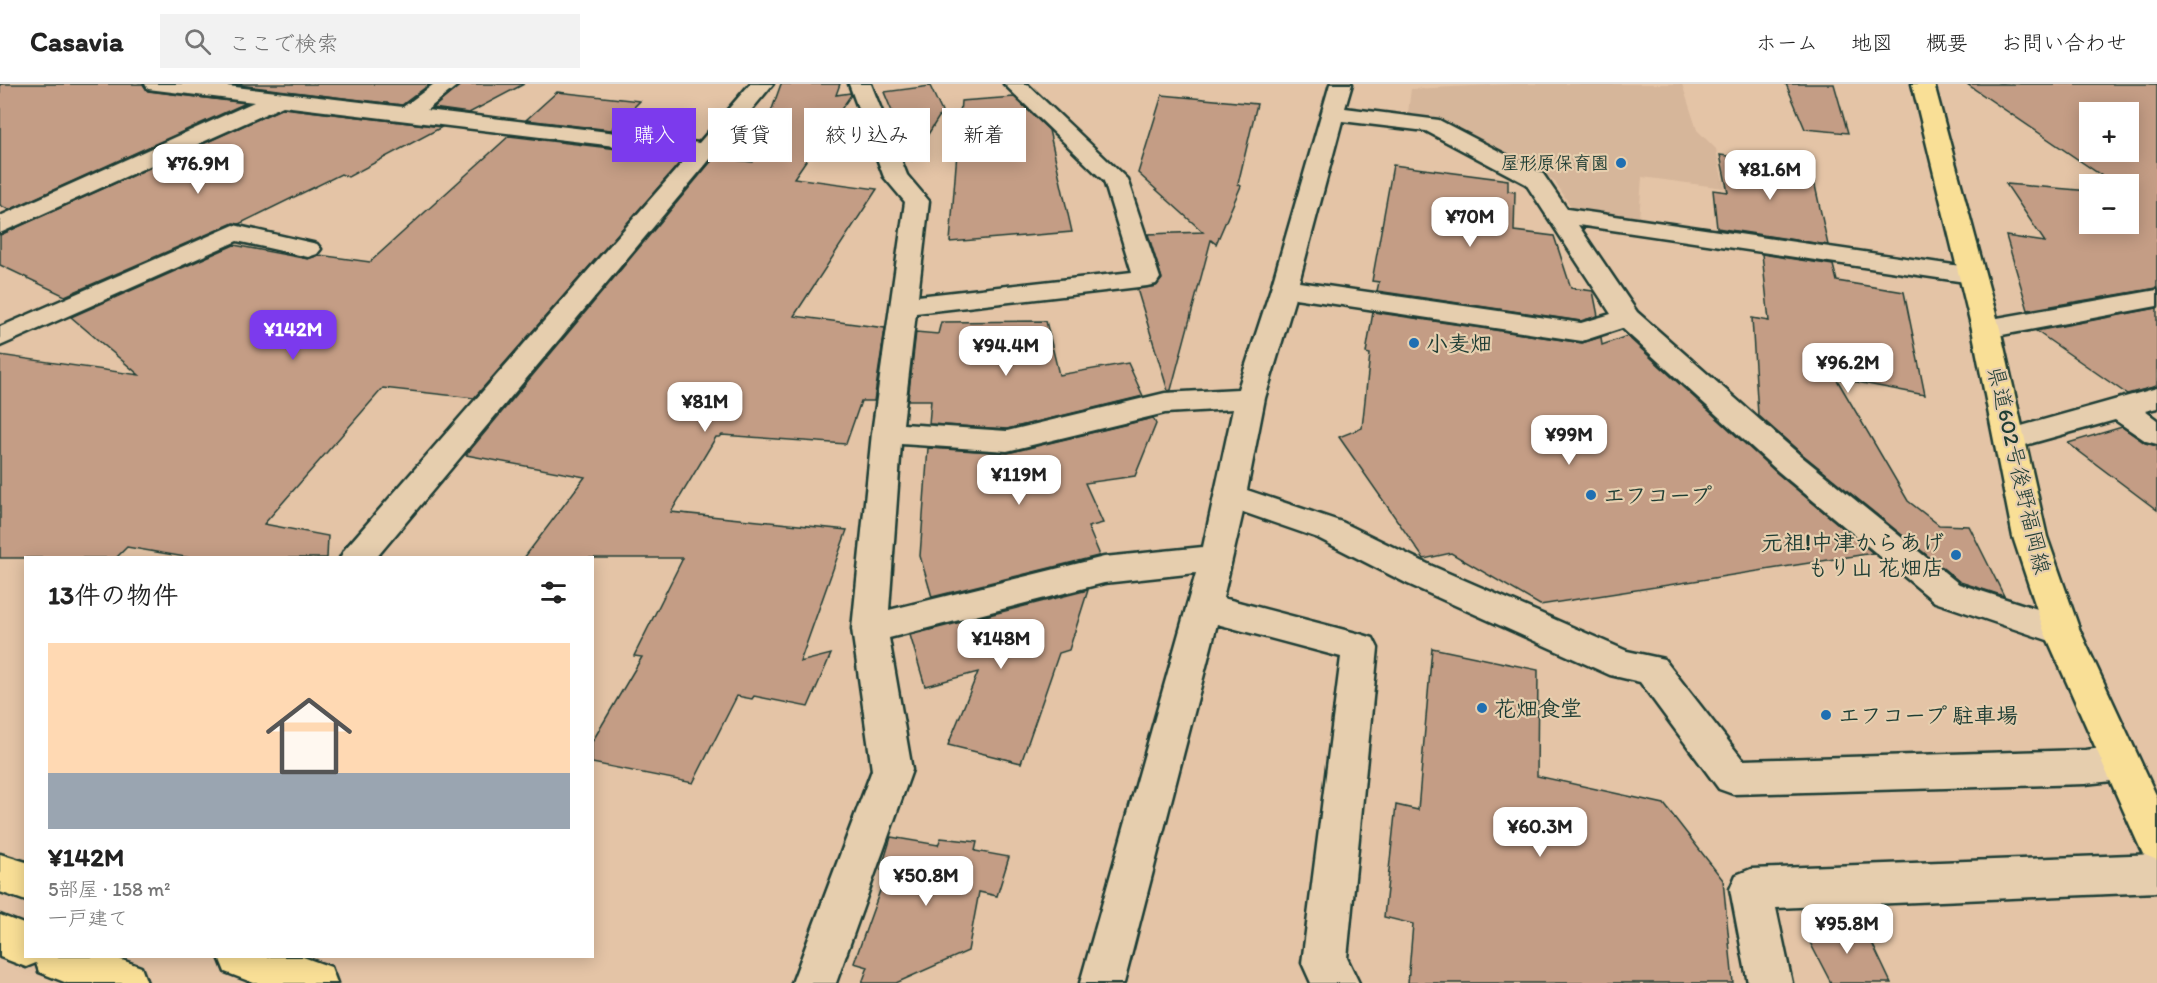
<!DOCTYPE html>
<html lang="ja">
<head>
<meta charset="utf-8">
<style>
	:root { --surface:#fff; --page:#f2f2f2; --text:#222; --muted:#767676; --line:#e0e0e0; --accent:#7c3aed }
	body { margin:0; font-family:Itim,"Klee One",sans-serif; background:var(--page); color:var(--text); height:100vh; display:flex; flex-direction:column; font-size:22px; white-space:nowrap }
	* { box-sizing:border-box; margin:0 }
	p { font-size:20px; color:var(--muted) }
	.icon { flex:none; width:33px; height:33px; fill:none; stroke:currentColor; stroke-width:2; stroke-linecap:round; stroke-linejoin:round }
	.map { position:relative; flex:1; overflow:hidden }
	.side { position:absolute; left:24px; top:472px; width:570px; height:402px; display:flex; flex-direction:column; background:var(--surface); border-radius:0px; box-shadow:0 3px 15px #0003 }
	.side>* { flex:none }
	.hud { position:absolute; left:612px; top:24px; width:570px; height:54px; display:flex; gap:12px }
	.tools { position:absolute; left:2079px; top:18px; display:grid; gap:12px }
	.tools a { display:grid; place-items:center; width:60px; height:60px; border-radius:0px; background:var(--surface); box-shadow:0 3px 15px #0003; font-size:30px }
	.price { position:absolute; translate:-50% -51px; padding:0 14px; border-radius:12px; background:#fff; color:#222; font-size:20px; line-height:39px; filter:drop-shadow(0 2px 3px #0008) }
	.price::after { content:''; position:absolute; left:50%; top:36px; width:18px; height:14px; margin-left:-9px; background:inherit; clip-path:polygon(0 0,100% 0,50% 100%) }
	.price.selected { background:var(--accent); color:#fff }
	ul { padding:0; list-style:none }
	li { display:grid; align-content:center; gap:12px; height:318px; padding:0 24px }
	li span { display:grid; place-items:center; height:186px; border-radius:0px; color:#555 }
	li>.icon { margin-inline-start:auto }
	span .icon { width:108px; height:108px; fill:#fffc; stroke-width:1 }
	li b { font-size:26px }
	h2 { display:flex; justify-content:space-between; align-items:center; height:72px; padding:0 24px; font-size:26px }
	.tag { padding:0 21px; border-radius:0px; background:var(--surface); box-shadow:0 3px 15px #0003; font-size:21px; line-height:54px }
	.tag.selected { background:var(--accent); color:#fff }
	header { display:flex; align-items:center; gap:36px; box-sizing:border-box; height:84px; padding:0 30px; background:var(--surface); border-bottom:2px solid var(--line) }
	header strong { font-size:28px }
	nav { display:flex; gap:33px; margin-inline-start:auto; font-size:21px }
	.search { width:420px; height:54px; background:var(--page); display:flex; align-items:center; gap:15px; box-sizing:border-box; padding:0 21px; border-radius:0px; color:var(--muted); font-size:22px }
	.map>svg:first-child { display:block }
</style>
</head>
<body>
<header>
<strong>Casavia</strong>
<div class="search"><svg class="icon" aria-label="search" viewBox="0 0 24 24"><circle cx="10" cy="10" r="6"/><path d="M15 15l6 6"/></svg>ここで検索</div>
<nav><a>ホーム</a><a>地図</a><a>概要</a><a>お問い合わせ</a></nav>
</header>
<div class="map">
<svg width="2157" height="899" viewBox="0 0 2157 899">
	<rect width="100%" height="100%" fill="#e4c4a6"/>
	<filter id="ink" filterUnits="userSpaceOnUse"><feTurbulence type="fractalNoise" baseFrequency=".0167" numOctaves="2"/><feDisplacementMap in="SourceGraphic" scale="12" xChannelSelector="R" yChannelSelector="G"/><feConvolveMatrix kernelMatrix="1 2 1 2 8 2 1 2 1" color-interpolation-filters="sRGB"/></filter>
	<g filter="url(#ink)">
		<path fill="#d6b69a" d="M1514 0H1682L1697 46 1716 65 1724 104 1642 93 1639 136 1572 124 1554 96 1449 38 1408 29 1411 5Z"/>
		<g fill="#c49d85" stroke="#1f3d34" stroke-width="1.5" fill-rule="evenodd">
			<path d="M0 0H143L148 7 246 19 9 126 0 121Z"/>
			<path d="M229 0H430L402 21Z"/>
			<path d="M461 0H524L469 29 433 24Z"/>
			<path d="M781 0H840L836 11 850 9 851 11 794 94 877 105 794 232 885 244 874 317H861L846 360 722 351 720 353H716L671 428 847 446 800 578 831 570 808 623 754 612 752 615 737 612 693 699 592 679V658L642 573 634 572 683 474H524L585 393 466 371 714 74 753 78Z"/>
			<path d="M1786 0H1834L1848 49 1805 45Z"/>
			<path d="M1967 0H2157V204L2028 226 2006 152 2045 158 2006 100 2090 107V140H2128V100H2114ZM2090 28H2128V68H2090Z"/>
			<path d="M930 2 942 28 912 76 884 8Z"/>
			<path d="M557 8 640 17 611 46 526 36Z"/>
			<path d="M1162 11 1257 20 1238 100 1241 102 1216 160 1211 156 1171 306 1168 307 1137 205 1156 202 1162 195 1148 150 1203 148 1138 89Z"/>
			<path d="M1014 13 1049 46 1072 148 950 158 961 17Z"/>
			<path d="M283 24 442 43 348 93 341 90 239 140 233 139 65 212 0 181V151Z"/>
			<path d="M509 52 685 73 474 314 383 304 264 440 328 452 327 474H191L127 463 116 474H0V271L139 291 71 233 234 161 308 175 319 171 370 178Z"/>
			<path d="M1720 71 1811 83 1828 161 1717 144 1713 106 1728 108Z"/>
			<path d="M1393 81 1508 96V107L1515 108 1514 147 1554 152 1571 204 1593 207 1598 232 1581 237 1377 207 1379 198 1372 197Z"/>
			<path d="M1762 170 1833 181 1837 197 1904 208 1925 311 1836 294 1908 417 1939 441 1969 442 2004 512 1960 498 1802 370 1758 331 1752 234 1769 237Z"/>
			<path d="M2157 224V302L2127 310 2036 247Z"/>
			<path d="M1373 228 1582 259 1601 253 1602 261 1627 252 1778 390 1873 469 1540 521 1451 469 1424 475 1339 353 1362 344 1370 270 1366 269Z"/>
			<path d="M1046 237 1059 291 1128 279 1143 312 1007 345 929 340 931 316H908L916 248 938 250 941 238Z"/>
			<path d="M1153 334 1156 340 1135 392 1085 399 1103 439 1088 443 1099 469 1098 472 932 513 920 472 928 364 1008 369Z"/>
			<path d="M2122 343 2145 359 2157 362V426L2068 359Z"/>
			<path d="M1088 506 1069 566 1059 569 1021 679 948 661 978 588 925 602 910 551Z"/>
			<path d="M1432 564 1538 586 1537 692 1664 720 1723 796 1733 899H1408L1413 840 1384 833 1396 721 1418 726Z"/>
			<path d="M891 753 938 761 941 754 977 758 975 767 1009 773 997 812 979 808 968 867 896 899H862L868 883 854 879 887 787 881 786Z"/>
			<path d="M1863 840 1891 899H1831L1803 845Z"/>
		</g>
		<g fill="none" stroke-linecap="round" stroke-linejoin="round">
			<g stroke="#1f3d34" stroke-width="5">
				<g id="minor">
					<path d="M145 0H210L403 23 434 0H459L427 26 699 59 750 0H773L376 474H340L345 465 689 71 283 22 0 149V132L254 18 156 6 148 5Z"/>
					<path d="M849 0H871L907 91 929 117 918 212 1132 188 1104 97 1004 0H1027L1127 95 1160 194 1156 200 1147 202 916 229 903 340 1007 347 1165 309 1238 305 1271 204 1330 0H1352L1345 24 1439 36 1543 90 1567 125 1981 185 1985 191 1981 197 1972 199 1578 141 1637 228 1801 372 1959 500 2075 537 2080 547 2075 557 2062 561 1935 518 1779 388 1622 244 1582 257 1295 214 1265 314 1247 406 1342 438 1432 482 1627 567 1664 575 1743 676 2085 666 2121 662 2135 667 2140 679 2135 691 2121 696 2085 700 1733 710 1719 705 1640 598 1610 591 1408 500 1318 454 1243 428 1223 514 1360 550 1373 554 1378 564 1347 874 1359 899H1311L1302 879 1341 573 1217 540 1124 899H1080L1196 489 1104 499 889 554 912 686 836 899H792L872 686 852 545 872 349 905 118 884 93ZM1342 37 1426 47 1526 100 1611 230 1581 239 1299 198ZM1233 325 1203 463 1104 473 889 526 901 360 1007 367 1165 329Z"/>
					<path d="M234 141 317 160 321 165 317 170 308 173 237 157 0 262V243Z"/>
					<path d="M2157 206V222L1986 254 1976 251 1972 245 1976 239 1986 236Z"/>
					<path d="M2157 304V324L2145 327 2157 336V360L2146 357 2115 336 2011 365 2000 362 1996 355 2000 348Z"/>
					<path d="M2157 770V808L1776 824 1792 899H1748L1730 805 1736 791 1751 785Z"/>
				</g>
			</g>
			<g stroke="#1f3d34" stroke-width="5">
				<path id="major" d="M1912 0H1934L2000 245 2047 453 2080 547 2157 713V776L2143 770 2137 757 2044 547 2013 453 1972 245Z"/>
			</g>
			<g stroke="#1f3d34" stroke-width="5">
				<g id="highway">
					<path d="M0 770 26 778V817L0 808Z"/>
					<path d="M0 831 26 841V873H114L141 883 147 899H67L39 888 36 879 26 883 0 873Z"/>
					<path d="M219 873H303L331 883 337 899H254L225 888Z"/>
				</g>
			</g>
			<use href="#minor" fill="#e6ceae" fill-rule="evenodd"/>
			<use href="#major" fill="#f9df96" fill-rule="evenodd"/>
			<use href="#highway" fill="#f9df96" fill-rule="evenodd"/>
		</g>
	</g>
	<g fill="#1f6fb2" stroke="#e6ceae" stroke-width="2">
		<circle cx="1621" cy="79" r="6"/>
		<circle cx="1414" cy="259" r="6"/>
		<circle cx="1591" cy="411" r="6"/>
		<circle cx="1956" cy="471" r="6"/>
		<circle cx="1482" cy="624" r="6"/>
		<circle cx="1826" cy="631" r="6"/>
	</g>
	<g text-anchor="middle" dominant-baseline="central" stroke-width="4.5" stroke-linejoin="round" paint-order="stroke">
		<g font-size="18" font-weight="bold" fill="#1f3d34" stroke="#e6ceae" text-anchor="end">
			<text x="1609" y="79">屋形原保育園</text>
		</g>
		<g font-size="22" font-weight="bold" fill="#1f3d34" stroke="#e6ceae" text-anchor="start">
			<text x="1426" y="259">小麦畑</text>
			<text x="1603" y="411">エフコープ</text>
			<text x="1944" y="458" text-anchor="end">元祖!中津からあげ<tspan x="1944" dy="25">もり山 花畑店</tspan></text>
			<text x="1494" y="624">花畑食堂</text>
			<text x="1838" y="631">エフコープ 駐車場</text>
		</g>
		<g font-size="22" fill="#1f3d34" stroke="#e6ceae">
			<text transform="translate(2019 386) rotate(77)">県道602号後野福岡線</text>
		</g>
	</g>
</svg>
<div class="tools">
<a>+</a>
<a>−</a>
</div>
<b class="price" style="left:198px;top:111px">¥76.9M</b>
<b class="price" style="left:1770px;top:117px">¥81.6M</b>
<b class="price" style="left:1470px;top:164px">¥70M</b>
<b class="price selected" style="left:293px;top:277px">¥142M</b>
<b class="price" style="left:1006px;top:293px">¥94.4M</b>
<b class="price" style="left:1848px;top:310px">¥96.2M</b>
<b class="price" style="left:705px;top:349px">¥81M</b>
<b class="price" style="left:1569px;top:382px">¥99M</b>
<b class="price" style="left:1019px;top:422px">¥119M</b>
<b class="price" style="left:1001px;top:586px">¥148M</b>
<b class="price" style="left:1540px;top:774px">¥60.3M</b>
<b class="price" style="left:926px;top:823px">¥50.8M</b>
<b class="price" style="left:1847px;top:871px">¥95.8M</b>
<div class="hud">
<a class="tag selected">購入</a>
<a class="tag">賃貸</a>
<a class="tag">絞り込み</a>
<a class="tag">新着</a>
</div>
<section class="side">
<h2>13件の物件<svg class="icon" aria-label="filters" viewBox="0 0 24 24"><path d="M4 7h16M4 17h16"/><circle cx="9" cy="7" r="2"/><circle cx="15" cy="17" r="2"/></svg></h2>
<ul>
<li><span style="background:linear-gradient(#ffd9b3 70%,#9aa5b1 0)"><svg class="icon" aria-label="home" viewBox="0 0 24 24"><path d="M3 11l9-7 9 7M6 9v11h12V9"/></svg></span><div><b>¥142M</b><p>5部屋 · 158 m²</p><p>一戸建て</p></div></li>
</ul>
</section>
</div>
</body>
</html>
